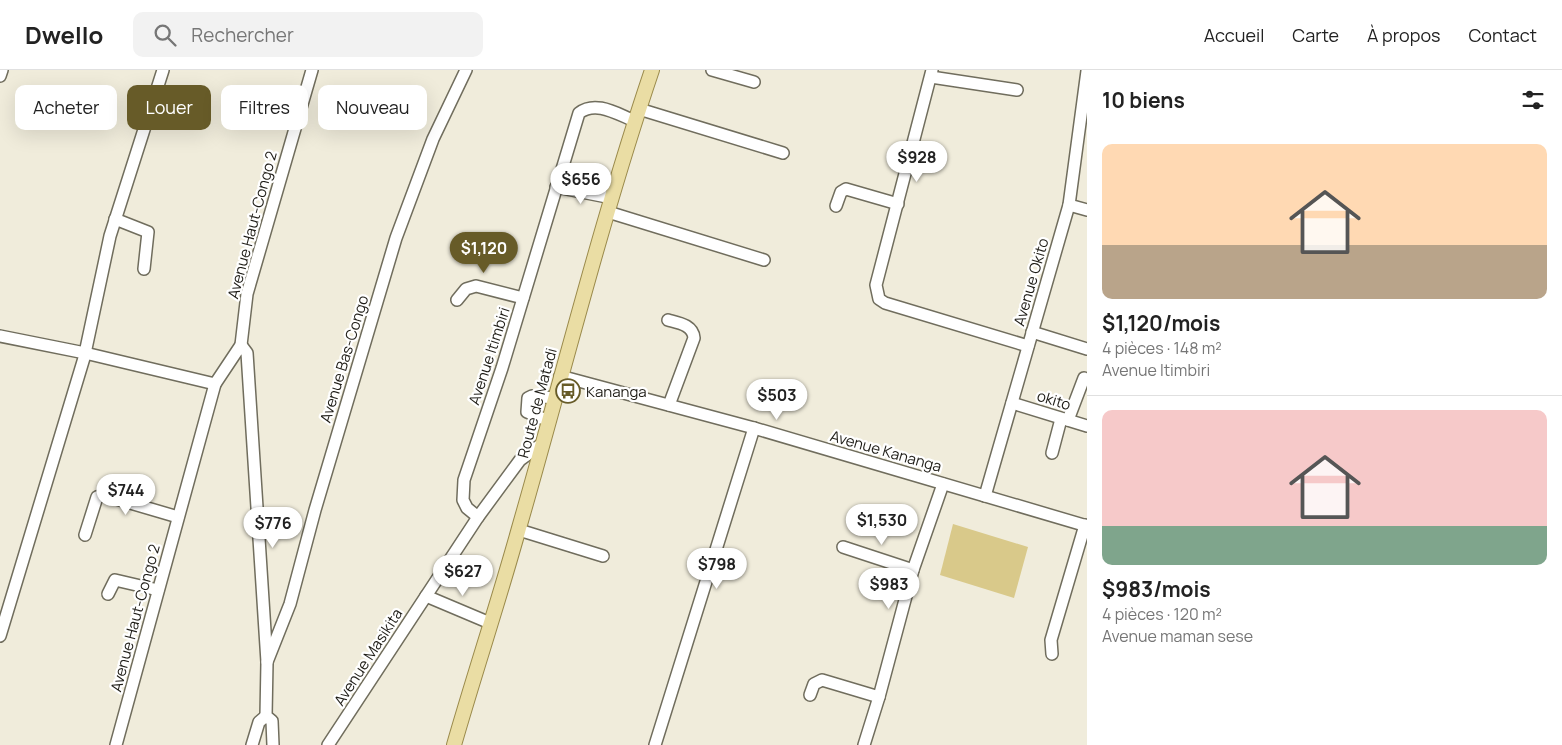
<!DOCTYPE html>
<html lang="fr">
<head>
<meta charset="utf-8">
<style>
	:root { --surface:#fff; --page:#f2f2f2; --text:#222; --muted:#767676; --line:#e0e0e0; --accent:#675b28 }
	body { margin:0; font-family:Manrope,sans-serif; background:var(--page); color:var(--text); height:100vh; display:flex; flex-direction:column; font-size:19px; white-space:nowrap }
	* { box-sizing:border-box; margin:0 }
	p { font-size:16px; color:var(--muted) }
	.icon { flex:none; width:28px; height:28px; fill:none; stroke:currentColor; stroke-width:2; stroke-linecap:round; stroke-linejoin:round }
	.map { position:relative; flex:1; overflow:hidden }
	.panel { display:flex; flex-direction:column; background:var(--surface); width:475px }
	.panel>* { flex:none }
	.hud { position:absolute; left:15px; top:15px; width:475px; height:45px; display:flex; gap:10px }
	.price { position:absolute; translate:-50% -42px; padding:0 11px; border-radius:18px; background:#fff; color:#222; font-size:16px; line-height:32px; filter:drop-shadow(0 1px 2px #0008) }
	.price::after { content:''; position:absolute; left:50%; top:30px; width:15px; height:11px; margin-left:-8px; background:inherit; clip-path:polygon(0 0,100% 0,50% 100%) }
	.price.on { background:var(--accent); color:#fff }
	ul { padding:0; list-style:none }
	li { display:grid; align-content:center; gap:10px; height:265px; padding:0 15px }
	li+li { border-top:1px solid var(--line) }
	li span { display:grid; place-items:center; height:155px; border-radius:10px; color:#555 }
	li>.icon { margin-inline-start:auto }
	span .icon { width:90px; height:90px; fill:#fffc; stroke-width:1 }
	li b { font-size:21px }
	h2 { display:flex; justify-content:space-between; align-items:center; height:60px; padding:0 15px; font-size:21px }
	.tag { padding:0 18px; border-radius:10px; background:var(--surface); box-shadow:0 5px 20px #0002; font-size:18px; line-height:45px }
	.tag.on { background:var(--accent); color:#fff }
	header { display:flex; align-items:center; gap:30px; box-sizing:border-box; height:70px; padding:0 25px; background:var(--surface); border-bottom:1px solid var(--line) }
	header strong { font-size:24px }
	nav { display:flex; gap:28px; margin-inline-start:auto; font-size:18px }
	.search { width:350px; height:45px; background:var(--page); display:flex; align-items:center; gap:12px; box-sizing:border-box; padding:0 18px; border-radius:10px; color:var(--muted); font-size:19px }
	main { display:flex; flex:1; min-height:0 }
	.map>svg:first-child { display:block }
</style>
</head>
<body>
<header>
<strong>Dwello</strong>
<div class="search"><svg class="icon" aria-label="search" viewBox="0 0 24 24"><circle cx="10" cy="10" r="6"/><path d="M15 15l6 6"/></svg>Rechercher</div>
<nav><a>Accueil</a><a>Carte</a><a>À propos</a><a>Contact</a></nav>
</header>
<main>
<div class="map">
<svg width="1087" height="675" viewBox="0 0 1087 675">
	<rect width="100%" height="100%" fill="#f0ecdb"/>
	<path fill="#d9c98a" d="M953 454 1028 477 1014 528 940 505Z"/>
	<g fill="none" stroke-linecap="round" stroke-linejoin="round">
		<g stroke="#706d5d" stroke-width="14">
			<g id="minor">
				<path d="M712 0 754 12"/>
				<path d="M932 0 876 215 879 229 885 233 1028 276"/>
				<path d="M0 6 2 0"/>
				<path d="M931 7 1017 20"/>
				<path d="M639 39 783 83"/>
				<path d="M556 117 612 128"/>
				<path d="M1069 135 1087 140"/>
				<path d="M836 136 841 122 846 119 898 134"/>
				<path d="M608 142 764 190"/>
				<path d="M115 149 148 162 144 199"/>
				<path d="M457 230 466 219 476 216 523 228"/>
				<path d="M668 250C679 253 693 255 694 268L669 335"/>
				<path d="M1032 262 1087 279"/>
				<path d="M0 266 85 283 215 314 241 275 247 224 312 0"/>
				<path d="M241 275 247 283 267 592 266 646 272 651 273 675"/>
				<path d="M560 306 754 358 1087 456"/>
				<path d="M1012 333 1087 356"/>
				<path d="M1068 350 1084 308"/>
				<path d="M549 351 527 342 528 328 532 326 555 328"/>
				<path d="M1052 383 1061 349"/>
				<path d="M985 426 1069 135 1087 1"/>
				<path d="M478 447 467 438 463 430 464 410 502 298 579 43C596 30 617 44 635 51"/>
				<path d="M519 460 603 486"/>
				<path d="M85 465 97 427 103 425 178 447"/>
				<path d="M843 477 913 500"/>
				<path d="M108 524 115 510 158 520"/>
				<path d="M426 526 490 553"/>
				<path d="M0 566 84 288 110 166 163 0"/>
				<path d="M1052 584 1051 570 1085 455"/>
				<path d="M267 592 290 534 315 440 396 168 433 69 466 0"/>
				<path d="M810 625 814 614 822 610 879 627"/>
				<path d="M116 675 215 314"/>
				<path d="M252 675 259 652 266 646"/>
				<path d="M328 675 478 447 520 390 543 373"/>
				<path d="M655 675 754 358"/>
				<path d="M864 675 879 627 913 500 943 414"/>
			</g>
		</g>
		<g stroke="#9a8a4b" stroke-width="16">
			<path id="major" d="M454 675C475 602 499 530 519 458 563 305 601 151 652 0"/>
		</g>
		<use href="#minor" stroke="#fff" stroke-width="11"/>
		<use href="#major" stroke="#eadda4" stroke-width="14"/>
	</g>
	<defs>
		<g id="bus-ring" transform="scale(1.25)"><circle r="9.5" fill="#fff" stroke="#675b28" stroke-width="1.5"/><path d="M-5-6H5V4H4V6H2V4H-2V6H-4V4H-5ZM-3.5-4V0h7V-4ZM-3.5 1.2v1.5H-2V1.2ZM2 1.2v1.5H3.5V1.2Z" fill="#675b28"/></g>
	</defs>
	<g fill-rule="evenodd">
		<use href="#bus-ring" x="568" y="321"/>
	</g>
	<g text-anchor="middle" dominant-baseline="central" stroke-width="4.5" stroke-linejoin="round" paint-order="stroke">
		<g font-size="15" fill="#1e1c16" stroke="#fff">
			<text transform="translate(252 155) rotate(-75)">Avenue Haut-Congo 2</text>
			<text transform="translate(1031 212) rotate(-74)">Avenue Okito</text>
			<text transform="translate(489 286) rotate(-72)">Avenue Itimbiri</text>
			<text transform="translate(344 289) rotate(-73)">Avenue Bas-Congo</text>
			<text transform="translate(1054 330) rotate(17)">okito</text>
			<text transform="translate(537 333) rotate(-75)">Route de Matadi</text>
			<text transform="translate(886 381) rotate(16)">Avenue Kananga</text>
			<text transform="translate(135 548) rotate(-75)">Avenue Haut-Congo 2</text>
			<text transform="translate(368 587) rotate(-57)">Avenue Masikita</text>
		</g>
		<g font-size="15" fill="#1e1c16" stroke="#fff" text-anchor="start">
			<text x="586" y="321">Kananga</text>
		</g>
	</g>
</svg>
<b class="price" style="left:917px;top:113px">$928</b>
<b class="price" style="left:581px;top:135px">$656</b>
<b class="price on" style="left:484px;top:204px">$1,120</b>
<b class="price" style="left:777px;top:351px">$503</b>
<b class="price" style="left:126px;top:446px">$744</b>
<b class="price" style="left:882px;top:476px">$1,530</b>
<b class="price" style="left:273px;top:479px">$776</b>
<b class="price" style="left:717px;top:520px">$798</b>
<b class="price" style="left:463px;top:527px">$627</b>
<b class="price" style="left:889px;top:540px">$983</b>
<div class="hud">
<a class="tag">Acheter</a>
<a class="tag on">Louer</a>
<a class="tag">Filtres</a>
<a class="tag">Nouveau</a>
</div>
</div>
<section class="panel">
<h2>10 biens<svg class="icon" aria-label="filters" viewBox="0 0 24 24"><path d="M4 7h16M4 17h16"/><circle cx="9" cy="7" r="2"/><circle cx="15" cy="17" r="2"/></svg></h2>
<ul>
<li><span style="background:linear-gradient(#ffd9b3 65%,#b9a48a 0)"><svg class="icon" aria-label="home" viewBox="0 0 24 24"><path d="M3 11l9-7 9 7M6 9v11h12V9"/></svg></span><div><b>$1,120/mois</b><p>4 pièces · 148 m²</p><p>Avenue Itimbiri</p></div></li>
<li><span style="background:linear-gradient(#f6c9c9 75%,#7fa58c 0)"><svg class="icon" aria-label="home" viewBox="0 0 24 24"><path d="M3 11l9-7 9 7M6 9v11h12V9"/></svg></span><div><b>$983/mois</b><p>4 pièces · 120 m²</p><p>Avenue maman sese</p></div></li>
</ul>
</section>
</main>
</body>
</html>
